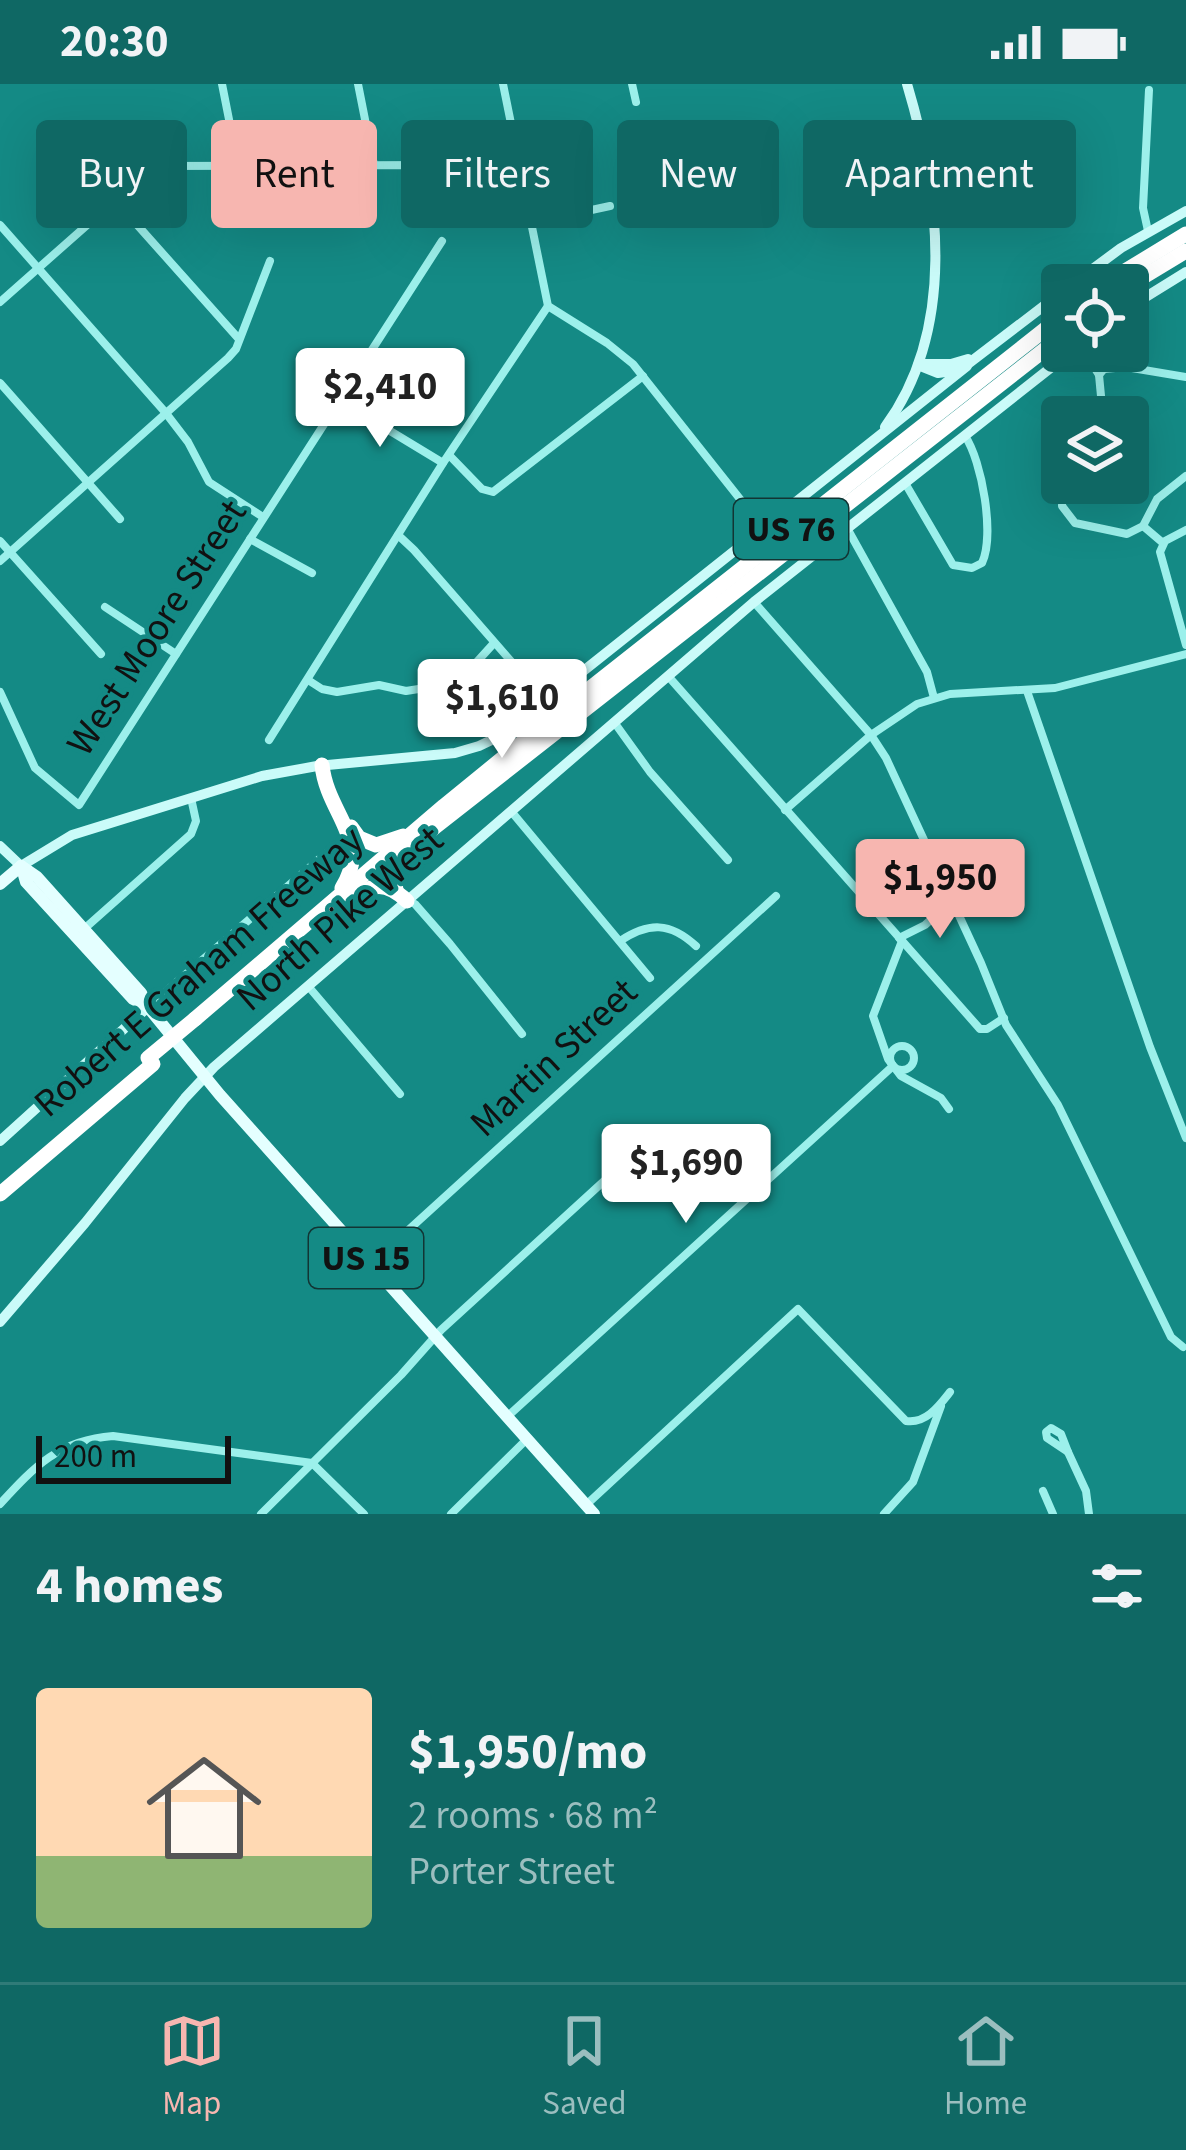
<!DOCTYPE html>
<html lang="en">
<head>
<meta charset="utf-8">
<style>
	:root { --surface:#0f6864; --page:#186e6a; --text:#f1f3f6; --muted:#9bbebf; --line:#2f7b78; --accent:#f7b6b0 }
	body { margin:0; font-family:"Source Sans 3",sans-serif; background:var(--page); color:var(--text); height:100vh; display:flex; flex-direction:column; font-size:45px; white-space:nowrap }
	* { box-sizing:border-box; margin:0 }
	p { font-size:39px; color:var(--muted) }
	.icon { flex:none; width:66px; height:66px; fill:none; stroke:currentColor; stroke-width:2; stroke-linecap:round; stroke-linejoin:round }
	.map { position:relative; height:1430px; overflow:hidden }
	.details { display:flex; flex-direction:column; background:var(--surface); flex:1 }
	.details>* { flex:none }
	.top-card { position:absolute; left:36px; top:36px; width:1116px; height:108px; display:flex; gap:24px }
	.buttons { position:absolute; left:1041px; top:180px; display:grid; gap:24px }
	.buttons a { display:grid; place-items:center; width:108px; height:108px; border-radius:12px; background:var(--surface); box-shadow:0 12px 48px #0002; font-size:60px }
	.scale { position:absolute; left:36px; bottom:30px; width:195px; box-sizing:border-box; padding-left:12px; border:6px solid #111; border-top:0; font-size:33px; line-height:42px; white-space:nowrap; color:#111; -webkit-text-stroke:9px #148a85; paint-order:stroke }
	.price { position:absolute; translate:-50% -102px; padding:0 27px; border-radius:12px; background:#fff; color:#222; font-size:39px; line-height:78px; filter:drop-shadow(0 3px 6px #0008) }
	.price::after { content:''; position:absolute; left:50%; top:72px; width:36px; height:27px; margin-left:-18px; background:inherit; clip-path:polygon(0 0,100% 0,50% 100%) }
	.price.active { background:var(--accent); color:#111 }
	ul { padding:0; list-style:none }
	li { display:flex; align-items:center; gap:36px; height:300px; padding:0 36px }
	li span { display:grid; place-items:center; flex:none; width:336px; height:240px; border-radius:12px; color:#555 }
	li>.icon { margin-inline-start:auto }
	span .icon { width:144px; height:144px; fill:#fffc; stroke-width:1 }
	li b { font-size:51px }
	h2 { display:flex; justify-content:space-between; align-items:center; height:144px; padding:0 36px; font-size:51px }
	.pill { padding:0 42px; border-radius:12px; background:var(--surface); box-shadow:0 12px 48px #0002; font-size:42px; line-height:108px }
	.pill.active { background:var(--accent); color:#111 }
	.status { display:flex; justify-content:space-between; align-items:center; height:84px; padding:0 60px; background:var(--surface); direction:ltr }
	.status svg { height:33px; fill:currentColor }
	.menu { display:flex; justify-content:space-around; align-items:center; height:168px; border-top:3px solid var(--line); background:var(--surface); font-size:33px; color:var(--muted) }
	.menu a { display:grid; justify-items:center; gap:6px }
	.menu .active { color:var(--accent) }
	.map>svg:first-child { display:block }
</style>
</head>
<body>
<div class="status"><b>20:30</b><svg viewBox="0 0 49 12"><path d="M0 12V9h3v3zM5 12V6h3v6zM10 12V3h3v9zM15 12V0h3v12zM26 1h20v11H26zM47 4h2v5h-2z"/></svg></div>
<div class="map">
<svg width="1186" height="1430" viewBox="0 0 1186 1430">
	<rect width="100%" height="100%" fill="#148a85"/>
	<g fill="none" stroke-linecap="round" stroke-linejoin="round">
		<g stroke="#9cf0eb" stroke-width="8">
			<path d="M222 0 238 81"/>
			<path d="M358 0 374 81"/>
			<path d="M503 0 548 222 607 259 633 280 763 444"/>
			<path d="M632 0 636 18"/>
			<path d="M115 116 238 254"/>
			<path d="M531 139 610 122"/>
			<path d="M0 141 165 328 188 358 209 398 263 433"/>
			<path d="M1148 147 1143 124 1149 6"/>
			<path d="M0 218 137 97 157 82 429 81 469 90 520 85"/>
			<path d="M1084 267 1099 291"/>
			<path d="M1096 267 1104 285"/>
			<path d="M0 299 120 435"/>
			<path d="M339 316 443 379"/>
			<path d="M1103 333 1099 291 1104 285 1126 283 1186 293"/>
			<path d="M449 371 482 405 493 408 643 292"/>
			<path d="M905 399 953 481 972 484 982 479C995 451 982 377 965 352"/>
			<path d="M1063 399 1062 422 1075 439 1127 450 1143 442 1157 415 1186 392"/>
			<path d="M1143 442 1163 459"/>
			<path d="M847 444 927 588 934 614"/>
			<path d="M1186 446 1165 457 1160 468 1186 561"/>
			<path d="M398 451 414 466 544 615"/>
			<path d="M250 455 312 489"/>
			<path d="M0 457 101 570"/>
			<path d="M0 477 228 274 236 265 270 177"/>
			<path d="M754 518 871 651 886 674 981 879 1006 941 1058 1021 1171 1253 1183 1263"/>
			<path d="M105 523 176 570"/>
			<path d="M668 592 980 945H987L1004 934"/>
			<path d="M308 596 322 605 337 608 379 601 406 607 450 600 465 591 494 559"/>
			<path d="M1027 607 1150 963 1186 1054"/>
			<path d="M0 608 35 684 79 721 442 157"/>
			<path d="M614 638 650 688 728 776"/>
			<path d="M269 656 443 379 548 222"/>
			<path d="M785 726 871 651 917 620 950 610 1055 604 1186 570"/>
			<path d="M511 727 650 894"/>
			<path d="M409 817 415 820 450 860 522 950"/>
			<path d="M869 820 934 780"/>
			<path d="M84 845 191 750 196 737 191 714"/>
			<path d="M899 854 925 841 951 817"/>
			<path d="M620 857C649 838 670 838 696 862"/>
			<path d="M902 857 873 932 888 975 901 992 941 1014 949 1025"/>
			<path d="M308 902 400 1010"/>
			<path d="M149 922 325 770"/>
			<circle cx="902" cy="974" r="12"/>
			<path d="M371 1180 776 812"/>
			<path d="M508 1332 893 982"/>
			<path d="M1051 1344 1061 1350 1068 1368 1047 1354 1046 1348Z"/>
			<path d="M1068 1368 1086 1407 1089 1430"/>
			<path d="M1043 1407 1053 1430"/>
			<path d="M0 1420C35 1382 59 1356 113 1352L312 1379 364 1430"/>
			<path d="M586 1421 798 1225 906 1337C926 1340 939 1322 950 1308"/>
			<path d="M261 1430 401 1291 441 1246 661 1045"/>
			<path d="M451 1430 527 1355"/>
			<path d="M884 1430 913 1398 941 1322"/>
		</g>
		<g stroke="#cafbf9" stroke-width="10">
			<path d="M1071 201 1121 164 1186 127"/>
			<path d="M1128 224 1186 188"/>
			<path d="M922 280H951L968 275"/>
			<path d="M918 281 938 289 960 286 1062 208"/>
			<path d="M885 343C957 245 940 110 907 0"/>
			<path d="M0 762 21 782 72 751 262 692 317 682 455 669 479 662 504 650 967 282"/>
			<path d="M0 1057 148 923"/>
			<path d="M0 1238 85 1139 185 1014 214 983 754 518 1072 267"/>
		</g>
		<g stroke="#e4ffff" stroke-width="12">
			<path d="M21 782 37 793 141 909 148 923 220 1011 594 1430"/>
			<path d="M22 784 26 798 133 915 147 922"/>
			<path d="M0 800 21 782"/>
		</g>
		<g stroke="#fff" stroke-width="15">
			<path d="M1102 201 1186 150"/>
			<path d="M1128 202 1186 167"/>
			<path d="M322 681C327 730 372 756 342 804"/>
			<path d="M351 743 359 754 376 761 403 752"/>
			<path d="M431 746 1062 252"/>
			<path d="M396 806C391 783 403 772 419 756"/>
			<path d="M337 824C366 806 378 790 407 817"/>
			<path d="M195 935 444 722 546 639 1062 232"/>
			<path d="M0 1110 153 980"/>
		</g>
		<path stroke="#fff" stroke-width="15" d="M148 974 195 935"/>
	</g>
	<g text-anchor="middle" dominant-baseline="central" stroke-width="9" stroke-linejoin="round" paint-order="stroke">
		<g fill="#148a85" stroke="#123534" stroke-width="3">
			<rect x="734" y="415" width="114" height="60" rx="9"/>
			<rect x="309" y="1144" width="114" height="60" rx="9"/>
		</g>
		<g font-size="36" font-weight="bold" fill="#111">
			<text x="791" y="445">US 76</text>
			<text x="366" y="1174">US 15</text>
		</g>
		<g font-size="39" fill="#111" stroke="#148a85">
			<text transform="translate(157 544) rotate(-57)">West Moore Street</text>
			<text transform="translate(340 835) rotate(-41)">North Pike West</text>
			<text transform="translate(199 888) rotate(-41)">Robert E Graham Freeway</text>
			<text transform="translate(554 974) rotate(-43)">Martin Street</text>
		</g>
	</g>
</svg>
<div class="buttons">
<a><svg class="icon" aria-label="locate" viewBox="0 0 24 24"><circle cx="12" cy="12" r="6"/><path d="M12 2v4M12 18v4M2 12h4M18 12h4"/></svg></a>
<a><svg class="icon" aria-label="layers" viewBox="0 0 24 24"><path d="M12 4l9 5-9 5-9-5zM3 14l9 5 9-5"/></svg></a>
</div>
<div class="scale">200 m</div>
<b class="price" style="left:380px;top:366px">$2,410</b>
<b class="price" style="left:502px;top:677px">$1,610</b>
<b class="price active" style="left:940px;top:857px">$1,950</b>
<b class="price" style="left:686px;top:1142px">$1,690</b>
<div class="top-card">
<a class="pill">Buy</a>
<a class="pill active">Rent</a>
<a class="pill">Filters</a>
<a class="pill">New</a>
<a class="pill">Apartment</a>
</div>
</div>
<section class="details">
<h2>4 homes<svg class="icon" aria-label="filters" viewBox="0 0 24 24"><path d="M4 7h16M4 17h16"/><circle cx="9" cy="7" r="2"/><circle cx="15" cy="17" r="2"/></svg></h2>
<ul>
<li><span style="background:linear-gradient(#ffd9b3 70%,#8fb573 0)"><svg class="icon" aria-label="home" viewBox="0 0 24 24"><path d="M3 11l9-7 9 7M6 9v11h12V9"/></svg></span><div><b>$1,950/mo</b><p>2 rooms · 68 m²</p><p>Porter Street</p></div></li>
</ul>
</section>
<nav class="menu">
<a class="active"><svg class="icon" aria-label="map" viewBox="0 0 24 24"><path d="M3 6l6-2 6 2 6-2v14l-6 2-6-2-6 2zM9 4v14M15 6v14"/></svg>Map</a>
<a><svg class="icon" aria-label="saved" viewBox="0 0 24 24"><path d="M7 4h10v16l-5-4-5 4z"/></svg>Saved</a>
<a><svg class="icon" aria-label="home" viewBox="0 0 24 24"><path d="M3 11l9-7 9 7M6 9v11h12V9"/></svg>Home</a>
</nav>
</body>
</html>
